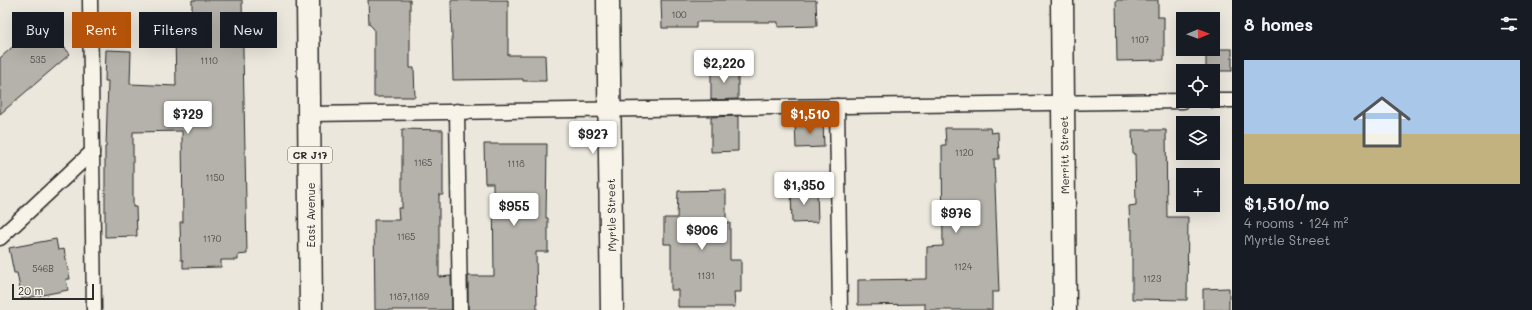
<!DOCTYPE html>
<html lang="en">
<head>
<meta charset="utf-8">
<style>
	:root { --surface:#171b24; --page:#242831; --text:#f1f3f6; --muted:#9ea1a6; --line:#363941; --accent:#b45309 }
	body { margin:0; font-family:Mali,sans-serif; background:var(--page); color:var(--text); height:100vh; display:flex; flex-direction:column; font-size:15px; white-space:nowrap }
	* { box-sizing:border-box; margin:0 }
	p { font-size:13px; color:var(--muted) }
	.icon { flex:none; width:22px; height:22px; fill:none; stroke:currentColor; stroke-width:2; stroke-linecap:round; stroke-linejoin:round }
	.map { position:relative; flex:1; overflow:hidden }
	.sheet { display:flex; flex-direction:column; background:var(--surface); width:300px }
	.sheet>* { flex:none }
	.top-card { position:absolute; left:12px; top:12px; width:380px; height:36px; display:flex; gap:8px }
	.needle { width:26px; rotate:89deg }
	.tools { position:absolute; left:1176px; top:12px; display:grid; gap:8px }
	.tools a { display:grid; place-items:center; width:44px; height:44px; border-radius:0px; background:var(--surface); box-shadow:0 4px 16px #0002; font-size:20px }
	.scale { position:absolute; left:12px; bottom:10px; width:82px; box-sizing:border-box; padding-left:4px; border:2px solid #2b2b2b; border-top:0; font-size:11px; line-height:14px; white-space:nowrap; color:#2b2b2b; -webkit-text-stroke:3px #f7f3e8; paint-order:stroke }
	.price { position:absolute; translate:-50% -34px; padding:0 9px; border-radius:4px; background:#fff; color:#222; font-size:13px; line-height:26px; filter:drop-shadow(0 1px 2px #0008) }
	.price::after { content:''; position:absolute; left:50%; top:24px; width:12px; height:9px; margin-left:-6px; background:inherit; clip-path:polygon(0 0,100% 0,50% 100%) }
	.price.active { background:var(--accent); color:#fff }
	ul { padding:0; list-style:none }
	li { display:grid; align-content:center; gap:8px; height:212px; padding:0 12px }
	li+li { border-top:1px solid var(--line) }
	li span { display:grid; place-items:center; height:124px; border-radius:0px; color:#555 }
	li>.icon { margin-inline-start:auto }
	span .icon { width:72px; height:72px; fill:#fffc; stroke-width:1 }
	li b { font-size:17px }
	h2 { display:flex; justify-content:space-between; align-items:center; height:48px; padding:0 12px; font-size:17px }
	.pill { padding:0 14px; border-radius:0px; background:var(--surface); box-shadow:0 4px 16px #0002; font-size:14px; line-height:36px }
	.pill.active { background:var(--accent); color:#fff }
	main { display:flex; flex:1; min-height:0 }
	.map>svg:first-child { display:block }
</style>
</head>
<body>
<main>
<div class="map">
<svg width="1232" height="310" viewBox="0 0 1232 310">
	<rect width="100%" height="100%" fill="#ebe7dd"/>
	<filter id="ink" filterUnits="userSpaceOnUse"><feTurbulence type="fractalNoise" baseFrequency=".025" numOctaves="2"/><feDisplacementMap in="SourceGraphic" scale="8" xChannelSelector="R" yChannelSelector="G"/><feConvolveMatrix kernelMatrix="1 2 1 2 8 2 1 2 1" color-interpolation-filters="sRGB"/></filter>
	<g filter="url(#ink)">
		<g fill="#b5b2ab" stroke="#2b2b2b">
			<path d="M192 0H242L247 254 238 255V260H221V267L183 268V260H181L180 222H183L182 131 133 132V207H136L137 236 105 237V147H106L108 81H105L106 50 131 51 130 84 176 86 175 33H192Z"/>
			<path d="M368 0H410V68H414L415 97H374V29L369 24Z"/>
			<path d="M451 0H508V55H545L546 81H523V79L453 80Z"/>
			<path d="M661 0H816L817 26 778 27V22H696V28H662Z"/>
			<path d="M1116 0H1158V17H1164V60L1117 61Z"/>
			<path d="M42 21 70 54 0 114V58Z"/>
			<rect x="1206" y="49" width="26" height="22"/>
			<path d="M711 68H738V99L711 100Z"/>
			<path d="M738 116V151L711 152V117Z"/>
			<path d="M823 121 824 147 796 148 795 123Z"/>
			<path d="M945 128H990L991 133 998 132 999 159H994L999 292H992V310H925V304L858 305V280L927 279V247L943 246 942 145H946Z"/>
			<path d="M402 129 443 130V195H439V277L451 276 452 310H375L374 220H399L398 208H402Z"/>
			<path d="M1132 130H1166L1167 217H1188L1187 300 1132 299V229H1130L1129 206 1136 205 1135 154H1133Z"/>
			<path d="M484 144H547L546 218H548V252H536L537 310H468V276H494L493 183H485Z"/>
			<path d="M817 188 818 222 792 223 791 189Z"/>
			<path d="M726 190V223H730V260H741V292H734L735 307H678V290H671V244H664V218H677L678 191Z"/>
			<path d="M56 239 58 250 64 249 70 279H66L68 290 22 299 17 273H14L9 248Z"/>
			<path d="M1229 288V310H1203V289Z"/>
		</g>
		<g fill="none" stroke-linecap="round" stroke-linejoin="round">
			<g stroke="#2b2b2b" stroke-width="17">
				<g id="lane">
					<path d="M90 0 94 310"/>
					<path d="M1213 100H1232"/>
					<path d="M837 106 840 310"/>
					<path d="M457 111 460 310"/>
					<path d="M309 114 1183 101"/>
					<path d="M0 238 92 152"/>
				</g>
			</g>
			<g stroke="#2b2b2b" stroke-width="25">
				<g id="street">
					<path d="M608 0 612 310"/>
					<path d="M1062 0 1065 310"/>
				</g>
			</g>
			<g stroke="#2b2b2b" stroke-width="25">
				<path id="primary" d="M308 0 311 310"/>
			</g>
			<use href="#lane" stroke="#f7f3e8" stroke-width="14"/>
			<use href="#street" stroke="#f7f3e8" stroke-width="22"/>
			<use href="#primary" stroke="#f7f3e8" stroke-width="22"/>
		</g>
	</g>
	<g text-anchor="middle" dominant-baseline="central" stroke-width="3" stroke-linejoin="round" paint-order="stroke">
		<g font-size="9" fill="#4e4d4b">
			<text x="679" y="14">100</text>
			<text x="1140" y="39">1107</text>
			<text x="38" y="59">535</text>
			<text x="209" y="60">1110</text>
			<text x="964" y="152">1120</text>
			<text x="423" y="162">1165</text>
			<text x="516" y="163">1118</text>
			<text x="215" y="177">1150</text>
			<text x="406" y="236">1165</text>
			<text x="212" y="238">1170</text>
			<text x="963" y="266">1124</text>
			<text x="43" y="268">546B</text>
			<text x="706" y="275">1131</text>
			<text x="1152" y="278">1123</text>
			<text x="409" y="296">1187,1189</text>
		</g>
		<rect fill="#f7f3e8" stroke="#686764" stroke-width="1" x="288" y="147" width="44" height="16" rx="3"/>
		<g font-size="10" font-weight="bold" fill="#2b2b2b">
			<text x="310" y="155">CR J17</text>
		</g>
		<g font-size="11" fill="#2b2b2b" stroke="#f7f3e8">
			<text transform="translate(1064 155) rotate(-91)">Merritt Street</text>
			<text transform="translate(310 215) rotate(-90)">East Avenue</text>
			<text transform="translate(611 215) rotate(-91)">Myrtle Street</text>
		</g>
	</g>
</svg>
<div class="tools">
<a><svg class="needle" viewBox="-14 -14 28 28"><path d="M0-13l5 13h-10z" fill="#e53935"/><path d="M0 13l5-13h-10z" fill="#9ea1a6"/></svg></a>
<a><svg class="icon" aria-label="locate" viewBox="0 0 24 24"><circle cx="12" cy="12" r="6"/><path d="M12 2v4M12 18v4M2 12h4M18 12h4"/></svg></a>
<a><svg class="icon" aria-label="layers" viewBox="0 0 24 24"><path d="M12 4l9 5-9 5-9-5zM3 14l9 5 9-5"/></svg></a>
<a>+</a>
</div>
<div class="scale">20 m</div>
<b class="price" style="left:724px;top:84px">$2,220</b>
<b class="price" style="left:188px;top:135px">$729</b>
<b class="price active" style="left:810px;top:135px">$1,510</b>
<b class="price" style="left:593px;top:155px">$927</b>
<b class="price" style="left:804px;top:206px">$1,350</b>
<b class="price" style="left:514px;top:227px">$955</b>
<b class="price" style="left:956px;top:234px">$976</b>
<b class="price" style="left:702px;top:251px">$906</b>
<div class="top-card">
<a class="pill">Buy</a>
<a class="pill active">Rent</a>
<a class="pill">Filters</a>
<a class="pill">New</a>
</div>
</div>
<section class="sheet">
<h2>8 homes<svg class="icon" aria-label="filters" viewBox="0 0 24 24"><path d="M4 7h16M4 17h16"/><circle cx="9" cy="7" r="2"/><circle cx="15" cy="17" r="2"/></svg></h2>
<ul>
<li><span style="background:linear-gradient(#a9c7e8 60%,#c2b280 0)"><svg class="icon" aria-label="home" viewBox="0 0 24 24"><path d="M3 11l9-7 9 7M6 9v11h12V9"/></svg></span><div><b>$1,510/mo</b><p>4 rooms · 124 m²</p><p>Myrtle Street</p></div></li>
</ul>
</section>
</main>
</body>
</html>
